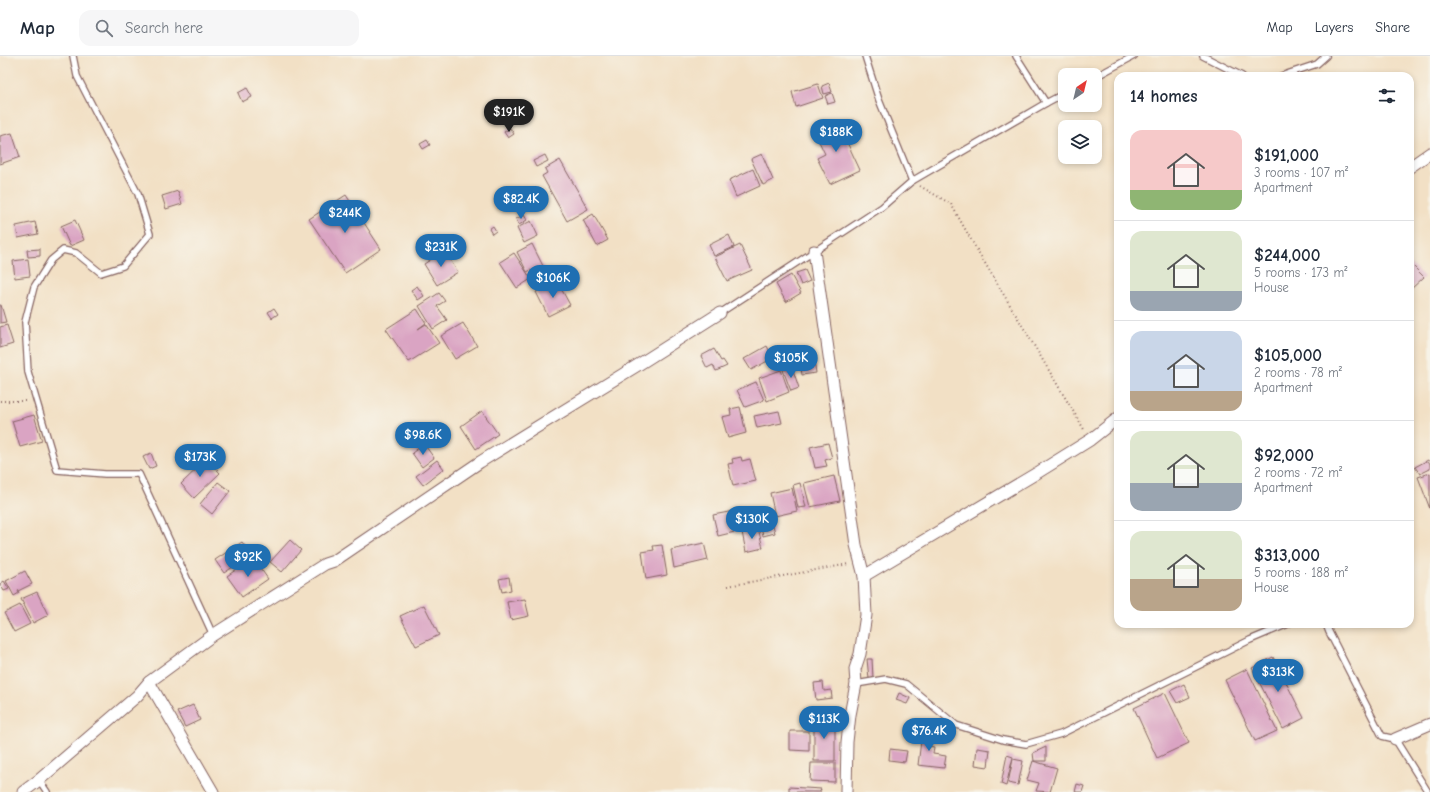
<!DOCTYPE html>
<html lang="en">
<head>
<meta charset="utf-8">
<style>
	:root { --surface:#fff; --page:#f6f6f7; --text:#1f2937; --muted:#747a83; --line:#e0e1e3; --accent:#1f6fb2 }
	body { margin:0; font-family:"Comic Neue",sans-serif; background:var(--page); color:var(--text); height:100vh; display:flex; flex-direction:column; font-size:15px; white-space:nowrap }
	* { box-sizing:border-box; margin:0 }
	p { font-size:13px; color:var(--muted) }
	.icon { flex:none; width:22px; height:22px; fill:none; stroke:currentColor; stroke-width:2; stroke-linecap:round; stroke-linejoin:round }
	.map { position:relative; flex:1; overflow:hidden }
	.panel { position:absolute; left:1114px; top:16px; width:300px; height:556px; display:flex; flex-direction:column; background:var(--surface); border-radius:12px; box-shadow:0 2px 6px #0003 }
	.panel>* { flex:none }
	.needle { width:26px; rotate:35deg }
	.fabs { position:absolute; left:1058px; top:12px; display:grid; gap:8px }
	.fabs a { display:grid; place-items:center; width:44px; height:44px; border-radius:8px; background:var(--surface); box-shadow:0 2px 6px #0003; font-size:20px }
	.price { position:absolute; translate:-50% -34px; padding:0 9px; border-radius:14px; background:var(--accent); color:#fff; font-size:13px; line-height:26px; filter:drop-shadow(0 1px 2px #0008) }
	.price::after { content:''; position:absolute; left:50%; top:24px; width:12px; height:9px; margin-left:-6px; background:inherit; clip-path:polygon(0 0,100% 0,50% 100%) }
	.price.selected { background:#222; color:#fff }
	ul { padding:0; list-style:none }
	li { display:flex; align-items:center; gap:12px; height:100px; padding:0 16px }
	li+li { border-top:1px solid var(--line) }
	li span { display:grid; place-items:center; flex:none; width:112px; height:80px; border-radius:12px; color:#555 }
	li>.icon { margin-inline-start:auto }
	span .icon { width:48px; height:48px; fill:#fffc; stroke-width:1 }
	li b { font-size:17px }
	h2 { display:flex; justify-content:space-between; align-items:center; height:48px; padding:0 16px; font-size:17px }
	header { display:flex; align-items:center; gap:24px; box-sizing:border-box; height:56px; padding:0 20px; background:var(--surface); border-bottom:1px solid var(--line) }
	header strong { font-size:19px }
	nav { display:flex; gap:22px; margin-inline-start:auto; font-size:14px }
	.search { width:280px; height:36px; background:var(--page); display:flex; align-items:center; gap:10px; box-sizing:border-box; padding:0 14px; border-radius:12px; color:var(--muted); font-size:15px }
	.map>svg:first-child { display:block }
</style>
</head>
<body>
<header>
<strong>Map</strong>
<div class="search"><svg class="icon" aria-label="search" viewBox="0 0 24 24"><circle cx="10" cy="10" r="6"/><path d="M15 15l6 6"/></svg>Search here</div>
<nav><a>Map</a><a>Layers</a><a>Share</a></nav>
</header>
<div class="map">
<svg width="1430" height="736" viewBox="0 0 1430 736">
	<rect width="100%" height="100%" fill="#f7f3e8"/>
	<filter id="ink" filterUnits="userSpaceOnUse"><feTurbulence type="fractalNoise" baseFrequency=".025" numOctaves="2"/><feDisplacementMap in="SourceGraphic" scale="8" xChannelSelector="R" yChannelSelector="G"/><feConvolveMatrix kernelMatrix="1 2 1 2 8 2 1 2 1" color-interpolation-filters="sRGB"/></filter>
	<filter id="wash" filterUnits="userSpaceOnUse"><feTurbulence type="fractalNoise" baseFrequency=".012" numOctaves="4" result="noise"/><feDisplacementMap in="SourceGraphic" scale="16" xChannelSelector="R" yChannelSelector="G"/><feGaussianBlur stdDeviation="0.9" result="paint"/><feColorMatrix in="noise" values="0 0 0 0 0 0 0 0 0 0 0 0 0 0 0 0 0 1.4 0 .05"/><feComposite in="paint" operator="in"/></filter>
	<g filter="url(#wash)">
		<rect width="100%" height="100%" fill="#f2e0c5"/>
		<g id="blocks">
			<g fill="#daa4c3">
				<path d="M829 27 832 36 824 38 822 30Z"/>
				<path d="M818 28 823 42 796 51 792 36Z"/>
				<path d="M247 32 252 41 242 46 238 37Z"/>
				<path d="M832 37 835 46 828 48 825 40Z"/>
				<path d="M837 65 860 114 830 128 817 102 825 98 814 75Z"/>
				<path d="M510 72 514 78 508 82 504 76Z"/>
				<path d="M12 77 20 101 0 108V80Z"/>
				<path d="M427 84 430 89 423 93 420 88Z"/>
				<path d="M762 98 773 124 763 129 751 103Z"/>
				<path d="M545 99 548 105 536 111 533 105Z"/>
				<path d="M560 104 588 153 567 165 542 120 547 117 545 113Z"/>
				<path d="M753 113 760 130 736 141 729 124Z"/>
				<path d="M178 135 182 148 166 153 162 140Z"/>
				<path d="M346 139 381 193 345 217 309 163Z"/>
				<path d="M593 158 608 184 597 190 583 164Z"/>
				<path d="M524 159 527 164 519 169 516 163Z"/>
				<path d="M75 164 84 184 70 190 61 170Z"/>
				<path d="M531 165 538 180 524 187 517 172Z"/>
				<path d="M35 166 38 178 18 182 16 170Z"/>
				<path d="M493 170 496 175 492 178 489 173Z"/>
				<path d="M729 179 734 191 714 200 709 189Z"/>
				<path d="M532 188 545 214 534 220 531 214 527 216 517 196Z"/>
				<path d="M740 189 752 214 727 225 715 201Z"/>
				<path d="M40 193V200L28 201 27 194Z"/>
				<path d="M444 195 458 216 437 229 424 208Z"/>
				<path d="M514 197 531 223 517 232 500 206Z"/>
				<path d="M28 203 30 220 15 222 13 205Z"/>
				<path d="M1411 208 1424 221 1410 234V209Z"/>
				<path d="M805 214 810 225 801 229 796 217Z"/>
				<path d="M791 219 801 237 786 246 776 228Z"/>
				<path d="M557 225 570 249 548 260 536 236Z"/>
				<path d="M417 230 424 240 418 244 411 234Z"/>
				<path d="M439 237 445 245 437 250 447 264 433 273 419 250Z"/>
				<path d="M0 249H1L6 266 0 267Z"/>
				<path d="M274 252 278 258 272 262 268 256Z"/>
				<path d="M417 253 426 267 418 273 426 268 439 287 409 306 386 273Z"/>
				<path d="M463 267 477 290 455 303 441 280Z"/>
				<path d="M7 269 13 288 0 292V271Z"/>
				<path d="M767 290 773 302 751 314 744 303Z"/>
				<path d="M714 293 721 305 723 304 727 310 716 315 713 309 707 312 701 300Z"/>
				<path d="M813 297 816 317 802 319 799 299Z"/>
				<path d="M792 311 799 332 791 335 783 314Z"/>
				<path d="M781 314 789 336 767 345 759 322Z"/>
				<path d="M756 326 764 344 745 351 737 334Z"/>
				<path d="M740 351 746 377 728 382 722 361 731 359 730 353Z"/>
				<path d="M482 355 498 378 476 393 461 370Z"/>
				<path d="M779 355 782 367 757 372 754 360Z"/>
				<path d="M34 359 42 385 20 391 12 365Z"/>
				<path d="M828 387 832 402 825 404 827 410 815 412 810 391Z"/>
				<path d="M424 388 434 402 422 411 412 397Z"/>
				<path d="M151 397 156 410 149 413 143 401Z"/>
				<path d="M741 401 742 405 750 403 756 425 733 430 728 408 733 407 732 403Z"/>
				<path d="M207 403 220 417 194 442 181 428Z"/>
				<path d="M437 404 444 413 423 429 416 420Z"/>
				<path d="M1428 404 1430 408V413L1420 418 1415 411Z"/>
				<path d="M1430 417V453L1418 421Z"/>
				<path d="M834 420 840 445 810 451 804 427Z"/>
				<path d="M218 426 230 435 212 458 200 448Z"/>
				<path d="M800 427 806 451 798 452 793 429Z"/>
				<path d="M792 432 797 455 775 460 770 437Z"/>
				<path d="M734 455 739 475 718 480 713 459Z"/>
				<path d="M771 461 775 477 763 480 759 464Z"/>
				<path d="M758 472 763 492 746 496 742 476Z"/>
				<path d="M290 484 301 494 282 516 270 506Z"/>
				<path d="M242 486 251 499 224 517 215 504Z"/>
				<path d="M704 487 708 504 674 512 671 494Z"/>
				<path d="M662 489 667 519 646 523 642 496 654 494 653 490Z"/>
				<path d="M253 502 268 523 242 541 227 520Z"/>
				<path d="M25 515 32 528 18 535 19 537 14 540 6 525Z"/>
				<path d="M509 521 511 534 502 536 499 523Z"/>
				<path d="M4 525 9 533 4 535 0 528Z"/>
				<path d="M37 536 48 559 33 567 21 543Z"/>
				<path d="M525 543 529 560 511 564 507 546Z"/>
				<path d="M20 549 30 568 14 576 4 557Z"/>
				<path d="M424 549 439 579 416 590 400 560Z"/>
				<path d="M1273 601 1304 662 1283 673 1252 612Z"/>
				<path d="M867 603H872L873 622 869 623Z"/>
				<path d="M1247 613 1277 675 1255 685 1225 624Z"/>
				<path d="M823 626 824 635 831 634 832 642 816 644 814 627Z"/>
				<path d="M1184 628 1190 641 1177 647 1170 635Z"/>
				<path d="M899 637 910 642 907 648 896 644Z"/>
				<path d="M1165 637 1189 687 1157 702 1134 652Z"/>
				<path d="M193 649 200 664 185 671 177 656Z"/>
				<rect x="814" y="664" width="21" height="41"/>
				<path d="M923 669 930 670 928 690 934 691 933 698 946 700 944 712 918 709Z"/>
				<path d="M790 675H809V695L790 694Z"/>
				<path d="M1046 691V705H1034L1033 697Z"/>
				<path d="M977 692 990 694 988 711 975 709Z"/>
				<path d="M890 693 907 695 905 706 889 704Z"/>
				<path d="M1007 699 1013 701 1006 730 1001 728Z"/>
				<path d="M1013 703 1023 705 1018 729 1008 727Z"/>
				<path d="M1033 705 1057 712 1050 736 1036 735 1039 727 1027 724Z"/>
				<path d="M811 707H835V726L810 725Z"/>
				<path d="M1077 728 1084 730 1082 736H1075Z"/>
				<path d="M789 731 821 733 820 736H789Z"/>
			</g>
		</g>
	</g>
	<g filter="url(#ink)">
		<use href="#blocks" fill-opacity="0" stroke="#856361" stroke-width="1"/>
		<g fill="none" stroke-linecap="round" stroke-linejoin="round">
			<g stroke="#856361" stroke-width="8">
				<g id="service">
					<path d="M73 0 77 20 138 138 150 178 123 210 101 217 76 197 63 194 51 204 34 231 25 266 28 316 57 414 105 418H139L213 579"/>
					<path d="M865 0 879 44 912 125"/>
					<path d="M1016 0 1046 47 1065 37"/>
					<path d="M1203 0 1242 20"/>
					<path d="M1281 20 1317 8 1326 0"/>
					<path d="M1095 21 1134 0"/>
					<path d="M720 257 882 151 912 125 1046 47"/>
					<path d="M1326 568 1329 576 1382 680 1395 683 1428 736"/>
					<path d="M856 628 886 623 906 628 956 669 1003 684 1026 688 1061 678 1250 584 1288 568"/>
					<path d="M39 724 47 736"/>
				</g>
			</g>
			<g stroke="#856361" stroke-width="13">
				<g id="minor">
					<path d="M1410 111 1430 97"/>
					<path d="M814 195 856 489 864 520 866 559 860 598 855 613 856 628 850 659 847 686 846 736"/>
					<path d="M864 520 1037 417 1090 384 1118 362"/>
					<path d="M149 626 213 736"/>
					<path d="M1395 683 1430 668"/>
					<path d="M23 736 39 724 137 640 149 626 213 579 325 508 334 505 480 406 638 309 720 257"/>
				</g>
			</g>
			<g stroke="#856361" stroke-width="2" stroke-dasharray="1 3" stroke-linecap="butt">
				<path d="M920 130 951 148 973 187 1085 375"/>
				<path d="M0 345H29"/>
				<path d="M728 530 849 508"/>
			</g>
			<use href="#service" stroke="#fff" stroke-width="5.5"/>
			<use href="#minor" stroke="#fff" stroke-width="11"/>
		</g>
	</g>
</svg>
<div class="fabs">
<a><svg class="needle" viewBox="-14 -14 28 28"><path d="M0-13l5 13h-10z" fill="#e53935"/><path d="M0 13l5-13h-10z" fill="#747a83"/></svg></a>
<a><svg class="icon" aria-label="layers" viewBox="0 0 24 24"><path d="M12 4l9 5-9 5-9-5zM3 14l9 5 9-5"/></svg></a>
</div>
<b class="price selected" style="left:509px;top:77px">$191K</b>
<b class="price" style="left:836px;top:97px">$188K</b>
<b class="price" style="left:521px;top:164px">$82.4K</b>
<b class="price" style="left:345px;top:178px">$244K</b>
<b class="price" style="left:441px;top:212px">$231K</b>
<b class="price" style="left:553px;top:243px">$106K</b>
<b class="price" style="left:791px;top:323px">$105K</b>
<b class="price" style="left:423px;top:400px">$98.6K</b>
<b class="price" style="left:200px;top:422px">$173K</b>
<b class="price" style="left:752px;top:484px">$130K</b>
<b class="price" style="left:248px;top:522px">$92K</b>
<b class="price" style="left:1278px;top:637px">$313K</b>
<b class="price" style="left:824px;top:684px">$113K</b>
<b class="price" style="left:929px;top:696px">$76.4K</b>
<section class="panel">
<h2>14 homes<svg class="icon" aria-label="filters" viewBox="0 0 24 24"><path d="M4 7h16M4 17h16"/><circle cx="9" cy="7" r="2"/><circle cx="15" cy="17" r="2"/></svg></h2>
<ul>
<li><span style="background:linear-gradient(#f6c9c9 75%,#8fb573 0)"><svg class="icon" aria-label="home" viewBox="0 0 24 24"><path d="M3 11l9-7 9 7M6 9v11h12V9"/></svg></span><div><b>$191,000</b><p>3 rooms · 107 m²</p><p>Apartment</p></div></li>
<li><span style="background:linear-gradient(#dfe7d0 75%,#9aa5b1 0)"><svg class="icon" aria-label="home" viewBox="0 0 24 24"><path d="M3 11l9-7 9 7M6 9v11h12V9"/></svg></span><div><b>$244,000</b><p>5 rooms · 173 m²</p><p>House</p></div></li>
<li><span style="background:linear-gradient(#c9d6e8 75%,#b9a48a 0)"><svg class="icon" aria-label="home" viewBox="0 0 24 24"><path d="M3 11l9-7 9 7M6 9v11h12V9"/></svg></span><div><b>$105,000</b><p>2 rooms · 78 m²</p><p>Apartment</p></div></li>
<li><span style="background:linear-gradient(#dfe7d0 65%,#9aa5b1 0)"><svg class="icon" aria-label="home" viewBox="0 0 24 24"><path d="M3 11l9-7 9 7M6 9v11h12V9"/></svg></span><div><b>$92,000</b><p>2 rooms · 72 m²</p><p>Apartment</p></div></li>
<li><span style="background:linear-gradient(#dfe7d0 60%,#b9a48a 0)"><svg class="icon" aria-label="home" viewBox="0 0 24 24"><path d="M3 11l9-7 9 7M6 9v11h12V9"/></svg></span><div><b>$313,000</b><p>5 rooms · 188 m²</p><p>House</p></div></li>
</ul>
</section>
</div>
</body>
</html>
